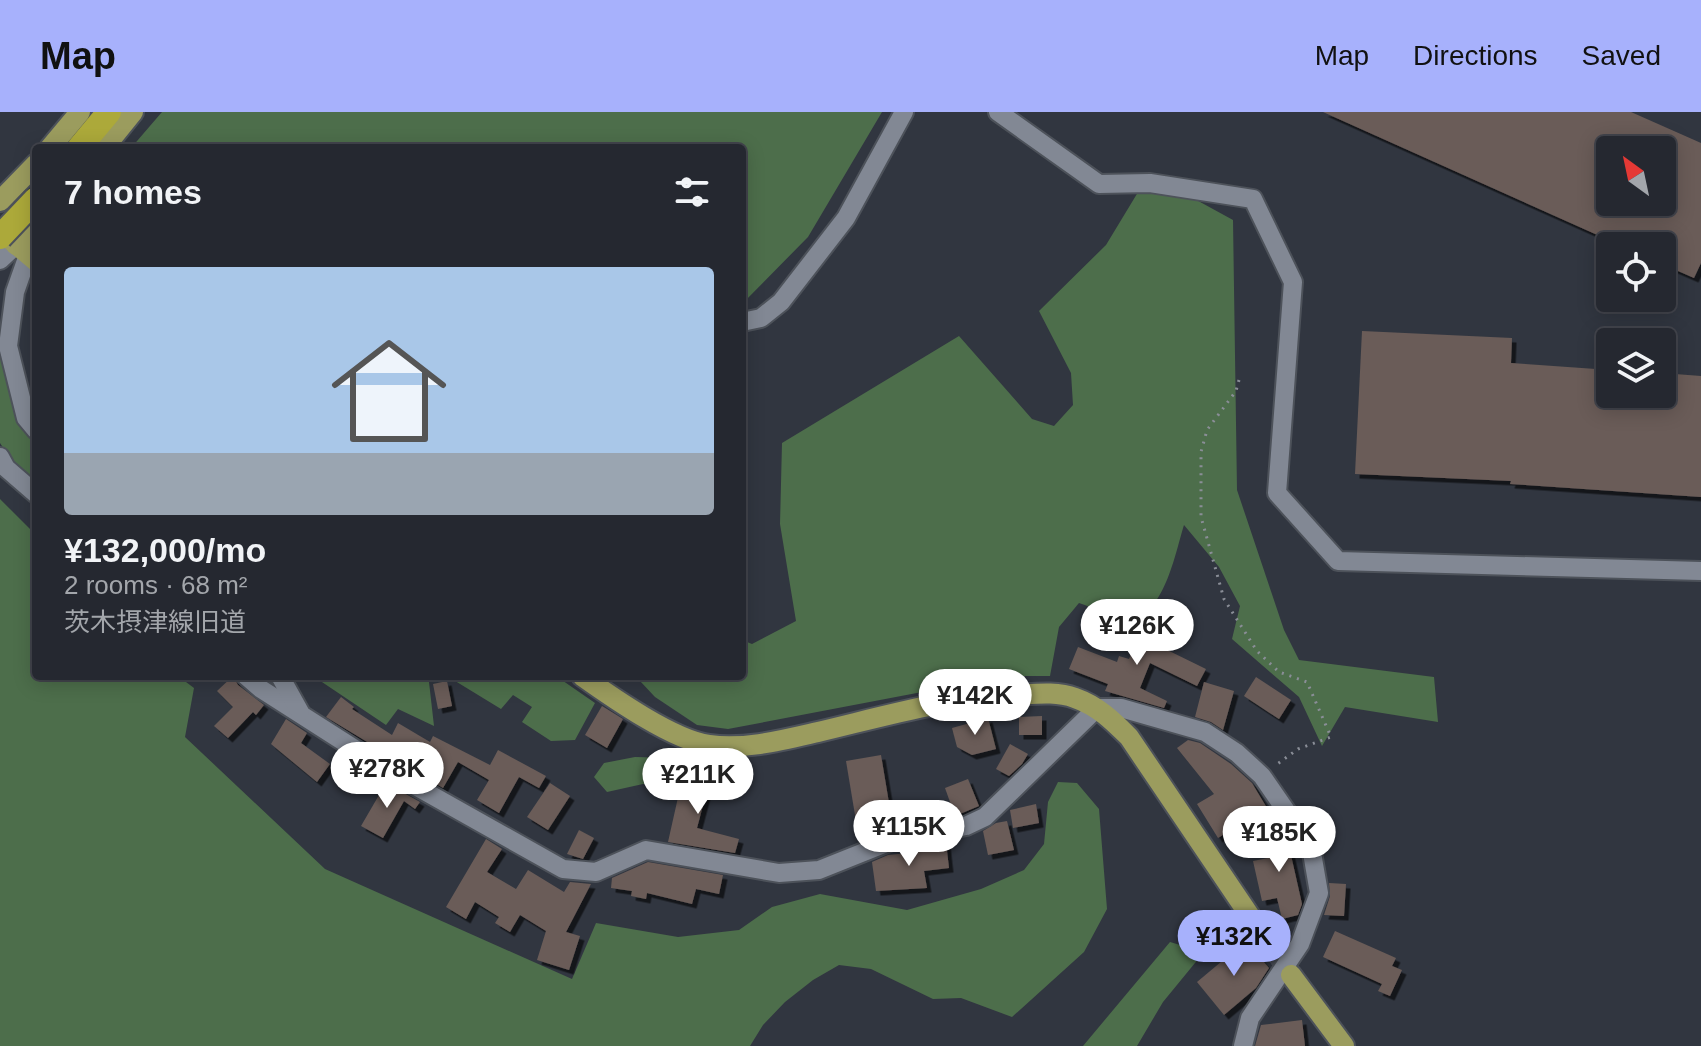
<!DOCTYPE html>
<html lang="en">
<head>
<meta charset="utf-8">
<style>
	:root { --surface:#252830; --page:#2d3038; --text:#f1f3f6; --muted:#a3a6ab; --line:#42444c; --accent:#a7b1fc }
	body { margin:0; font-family:Helvetica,"Noto Sans JP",sans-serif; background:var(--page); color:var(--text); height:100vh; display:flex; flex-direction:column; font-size:30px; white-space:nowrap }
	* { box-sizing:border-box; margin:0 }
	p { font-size:26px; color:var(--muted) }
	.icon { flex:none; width:44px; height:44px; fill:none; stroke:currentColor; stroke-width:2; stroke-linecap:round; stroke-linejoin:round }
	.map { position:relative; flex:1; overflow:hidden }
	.drawer { position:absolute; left:32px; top:32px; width:714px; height:536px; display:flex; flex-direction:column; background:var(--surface); border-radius:8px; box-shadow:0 4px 20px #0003,0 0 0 2px var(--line) }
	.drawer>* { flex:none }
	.needle { width:52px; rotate:327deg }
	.fabs { position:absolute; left:1596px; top:24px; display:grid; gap:16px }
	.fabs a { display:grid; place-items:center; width:80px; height:80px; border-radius:8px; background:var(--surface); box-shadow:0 4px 20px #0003,0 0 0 2px var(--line); font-size:40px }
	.price { position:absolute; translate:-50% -68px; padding:0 18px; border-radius:28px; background:#fff; color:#222; font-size:26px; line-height:52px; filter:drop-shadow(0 2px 4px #0008) }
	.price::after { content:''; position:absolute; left:50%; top:48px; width:24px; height:18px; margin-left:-12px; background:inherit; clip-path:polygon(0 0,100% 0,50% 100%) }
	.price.selected { background:var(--accent); color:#111 }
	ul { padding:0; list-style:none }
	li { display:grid; align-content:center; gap:16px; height:424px; padding:0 32px }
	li+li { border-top:2px solid var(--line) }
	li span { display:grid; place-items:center; height:248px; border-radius:8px; color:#555 }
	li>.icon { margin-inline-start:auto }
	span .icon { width:144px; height:144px; fill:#fffc; stroke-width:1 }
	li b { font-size:34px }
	h2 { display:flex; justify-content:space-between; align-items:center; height:96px; padding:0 32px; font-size:34px }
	header { display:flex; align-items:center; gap:48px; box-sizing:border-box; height:112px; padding:0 40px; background:var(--accent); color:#111 }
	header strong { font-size:38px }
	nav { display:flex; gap:44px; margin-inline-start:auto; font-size:28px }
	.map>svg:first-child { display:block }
</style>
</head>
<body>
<header>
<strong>Map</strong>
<nav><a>Map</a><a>Directions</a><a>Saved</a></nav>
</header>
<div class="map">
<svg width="1701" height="934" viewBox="0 0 1701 934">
	<defs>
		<filter id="shadow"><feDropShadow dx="4.5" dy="4.5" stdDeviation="0" flood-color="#0009"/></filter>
	</defs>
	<rect width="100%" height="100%" fill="#313640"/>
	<g fill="#4d6e4b">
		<path d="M162 0H882L808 125 742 192V36H131Z"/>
		<path d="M1149 62 1233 108 1237 378 1284 518 1299 548 1434 565 1438 610 1345 595 1322 634 1299 585 1232 527 1240 494 1219 455 1184 413C1175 441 1163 515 1119 507 1104 504 1093 495 1079 491L1059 515 1050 564H1006L728 617 697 613 655 585 640 569 643 564H742V528L752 532 796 509 780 412 782 331 959 224 1032 307 1054 314 1073 293 1071 261 1039 199 1106 133Z"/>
		<path d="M0 242 21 309 36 328V374L14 352 0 331Z"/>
		<path d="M0 387 36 423V564H178L194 576 185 625 325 757 572 867 596 811 678 825 739 818 772 795 820 782 907 798 981 777 1024 758 1044 732 1048 690 1058 670 1077 671 1099 697 1107 797 1084 840 1012 905 961 886 933 887 871 857 839 853 813 868 785 890 763 913 750 934H0Z"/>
		<path d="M313 564H445L429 570 434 614 398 597 386 613Z"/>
		<path d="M447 564H556L595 591 575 628 551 629 522 610 532 595 513 583 501 597Z"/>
		<path d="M635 645 673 646 686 653 661 673 643 672 607 680 594 665 604 651Z"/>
		<path d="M1170 830 1204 840 1163 890 1137 934H1083Z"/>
	</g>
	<g fill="#6a5c58" fill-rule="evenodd" filter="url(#shadow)">
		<path d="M1323 0H1631L1701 31V151L1694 166 1662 152V134H1622ZM1610 38H1662V90H1610Z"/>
		<path d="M1362 219 1512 226 1511 251 1610 258V282H1662V261L1701 264V385L1510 372 1511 369 1355 362Z"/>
		<path d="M1151 509 1166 515 1159 534 1206 557 1197 574 1150 551 1140 576 1167 589 1164 596 1105 579 1108 572 1069 557 1078 535 1117 550 1119 544 1129 547 1138 525 1144 528Z"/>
		<path d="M233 564 238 573 264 593 256 603 253 600 228 626 214 614 233 595 217 579Z"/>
		<path d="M1256 565 1291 588 1279 607 1244 584Z"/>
		<path d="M447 569 452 594 438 597 433 572Z"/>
		<path d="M1204 570 1234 579 1223 618 1211 610 1195 605Z"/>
		<path d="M341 585 354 595 352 597 392 623 398 611 430 630 433 624 490 653 498 638 546 664 539 676 519 665 499 701 477 688 489 668 458 650 443 676 326 605Z"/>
		<path d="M602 594 623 607 607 636 585 623Z"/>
		<path d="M1042 604V623H1019V605Z"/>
		<path d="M988 606 996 637 972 643 957 635 952 616Z"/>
		<path d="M286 607 307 621 301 631 330 652 317 670 271 632Z"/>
		<path d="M1188 628 1200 631 1231 652 1252 671 1267 696 1218 726 1197 692 1214 682 1177 636Z"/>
		<path d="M1010 632 1028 642 1022 652 1009 664 996 657Z"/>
		<path d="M881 643 892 709 857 715 846 649Z"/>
		<path d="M697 648 714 652 697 716 739 727 735 741 668 730 679 681 688 683Z"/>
		<path d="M968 667 979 694 955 704 945 676Z"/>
		<path d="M386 671 420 690 415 697 404 689 383 726 361 714Z"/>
		<path d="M550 671 570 684 548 718 527 705Z"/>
		<path d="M1036 692 1039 711 1013 716 1010 698Z"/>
		<path d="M1007 709 1014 738 988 743 983 719 996 711Z"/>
		<path d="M1284 716 1292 728 1288 730 1302 792 1298 803 1282 807 1277 786 1262 789 1253 749 1268 746 1259 729Z"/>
		<path d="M579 718 594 726 583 747 567 742Z"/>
		<path d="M486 727 502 737 487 760 516 777 528 758 564 780 570 770 591 772 566 820 580 824 569 858 537 848 546 819 520 803 510 820 495 811 499 805 475 790 466 807 446 795Z"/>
		<path d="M946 730 949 756 924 759 927 776 876 779 872 750 888 743 909 741V737Z"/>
		<path d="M648 750 723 763 719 782 696 777 692 792 647 781 646 787 631 784 632 779 611 776 612 766Z"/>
		<path d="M1329 771 1346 772 1344 804 1324 803 1330 784Z"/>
		<path d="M1335 819 1396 846 1392 854 1402 858 1390 884 1378 879 1382 872 1323 845Z"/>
		<path d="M1246 829 1269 856 1256 876 1224 903 1197 870Z"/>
		<path d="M1302 908 1305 934H1255L1261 913Z"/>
	</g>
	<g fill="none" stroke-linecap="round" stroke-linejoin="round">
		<path stroke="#4c505a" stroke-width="20" stroke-dasharray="20 10" stroke-linecap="butt" d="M1258 816 1291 863"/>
		<g stroke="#4d525a" stroke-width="22">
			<g id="street">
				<path d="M998 0 1099 72 1150 71 1253 87 1293 170 1277 381 1338 449 1701 459"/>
				<path d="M28 143 15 180 8 234 26 306 36 318"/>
				<path d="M0 148 16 133"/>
				<path d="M742 210 761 206 781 190 846 106 904 0"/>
				<path d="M0 345 6 356 36 382"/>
				<path d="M246 564 261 577 394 662 563 757 596 760 646 738 779 761 819 758 894 728 966 714 985 705 1097 596H1121L1205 620 1237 641 1262 664 1311 735 1319 781 1300 832 1250 906 1243 934"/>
				<path d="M280 564 300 600"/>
			</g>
		</g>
		<g stroke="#4d525a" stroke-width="24">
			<g id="primary">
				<path d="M50 36 80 0"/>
				<path d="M104 36 133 0"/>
				<path d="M0 89 36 52"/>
				<path d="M0 119 36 149"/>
				<path d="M16 133 36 115"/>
				<path d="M582 564C613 586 673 628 709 633 745 638 783 628 818 620 882 605 949 585 1015 583 1035 582 1056 579 1075 586 1098 594 1113 609 1129 625L1258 816"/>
				<path d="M1291 863 1344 934"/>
			</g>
		</g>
		<g stroke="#4d525a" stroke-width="28">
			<path id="highway" d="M79 36 109 0"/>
		</g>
		<path stroke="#8a8e97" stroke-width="3" stroke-dasharray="2 6" stroke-linecap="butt" d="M1239 268 1236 279 1207 318 1201 340V405L1224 487 1257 539 1279 560 1307 570 1331 625 1298 637 1276 653"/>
		<use href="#street" stroke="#828894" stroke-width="18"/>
		<use href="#primary" stroke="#9b9c5e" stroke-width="20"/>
		<use href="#highway" stroke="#aca93a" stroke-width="24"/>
		<g stroke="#4d525a" stroke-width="28" stroke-linecap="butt">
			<path id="highway-bridge" d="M0 125 36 87"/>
		</g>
		<use href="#highway-bridge" stroke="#aca93a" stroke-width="24"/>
	</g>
</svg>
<div class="fabs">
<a><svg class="needle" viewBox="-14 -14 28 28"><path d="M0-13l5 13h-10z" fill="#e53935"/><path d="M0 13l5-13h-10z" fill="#a3a6ab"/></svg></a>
<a><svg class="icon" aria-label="locate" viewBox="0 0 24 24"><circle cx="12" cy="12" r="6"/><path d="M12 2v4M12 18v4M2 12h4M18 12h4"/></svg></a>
<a><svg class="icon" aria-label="layers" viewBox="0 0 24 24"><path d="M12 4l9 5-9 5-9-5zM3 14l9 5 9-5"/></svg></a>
</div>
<b class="price" style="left:1137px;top:555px">¥126K</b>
<b class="price" style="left:975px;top:625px">¥142K</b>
<b class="price" style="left:387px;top:698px">¥278K</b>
<b class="price" style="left:698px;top:704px">¥211K</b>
<b class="price" style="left:909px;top:756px">¥115K</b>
<b class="price" style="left:1279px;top:762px">¥185K</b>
<b class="price selected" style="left:1234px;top:866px">¥132K</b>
<section class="drawer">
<h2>7 homes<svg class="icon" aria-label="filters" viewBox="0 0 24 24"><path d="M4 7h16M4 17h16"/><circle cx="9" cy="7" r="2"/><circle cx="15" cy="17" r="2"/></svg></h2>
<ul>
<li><span style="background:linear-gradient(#a9c7e8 75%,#9aa5b1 0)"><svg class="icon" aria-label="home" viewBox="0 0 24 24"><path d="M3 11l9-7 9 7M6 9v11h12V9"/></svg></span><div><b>¥132,000/mo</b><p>2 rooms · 68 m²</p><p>茨木摂津線旧道</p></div></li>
</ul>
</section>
</div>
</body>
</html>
